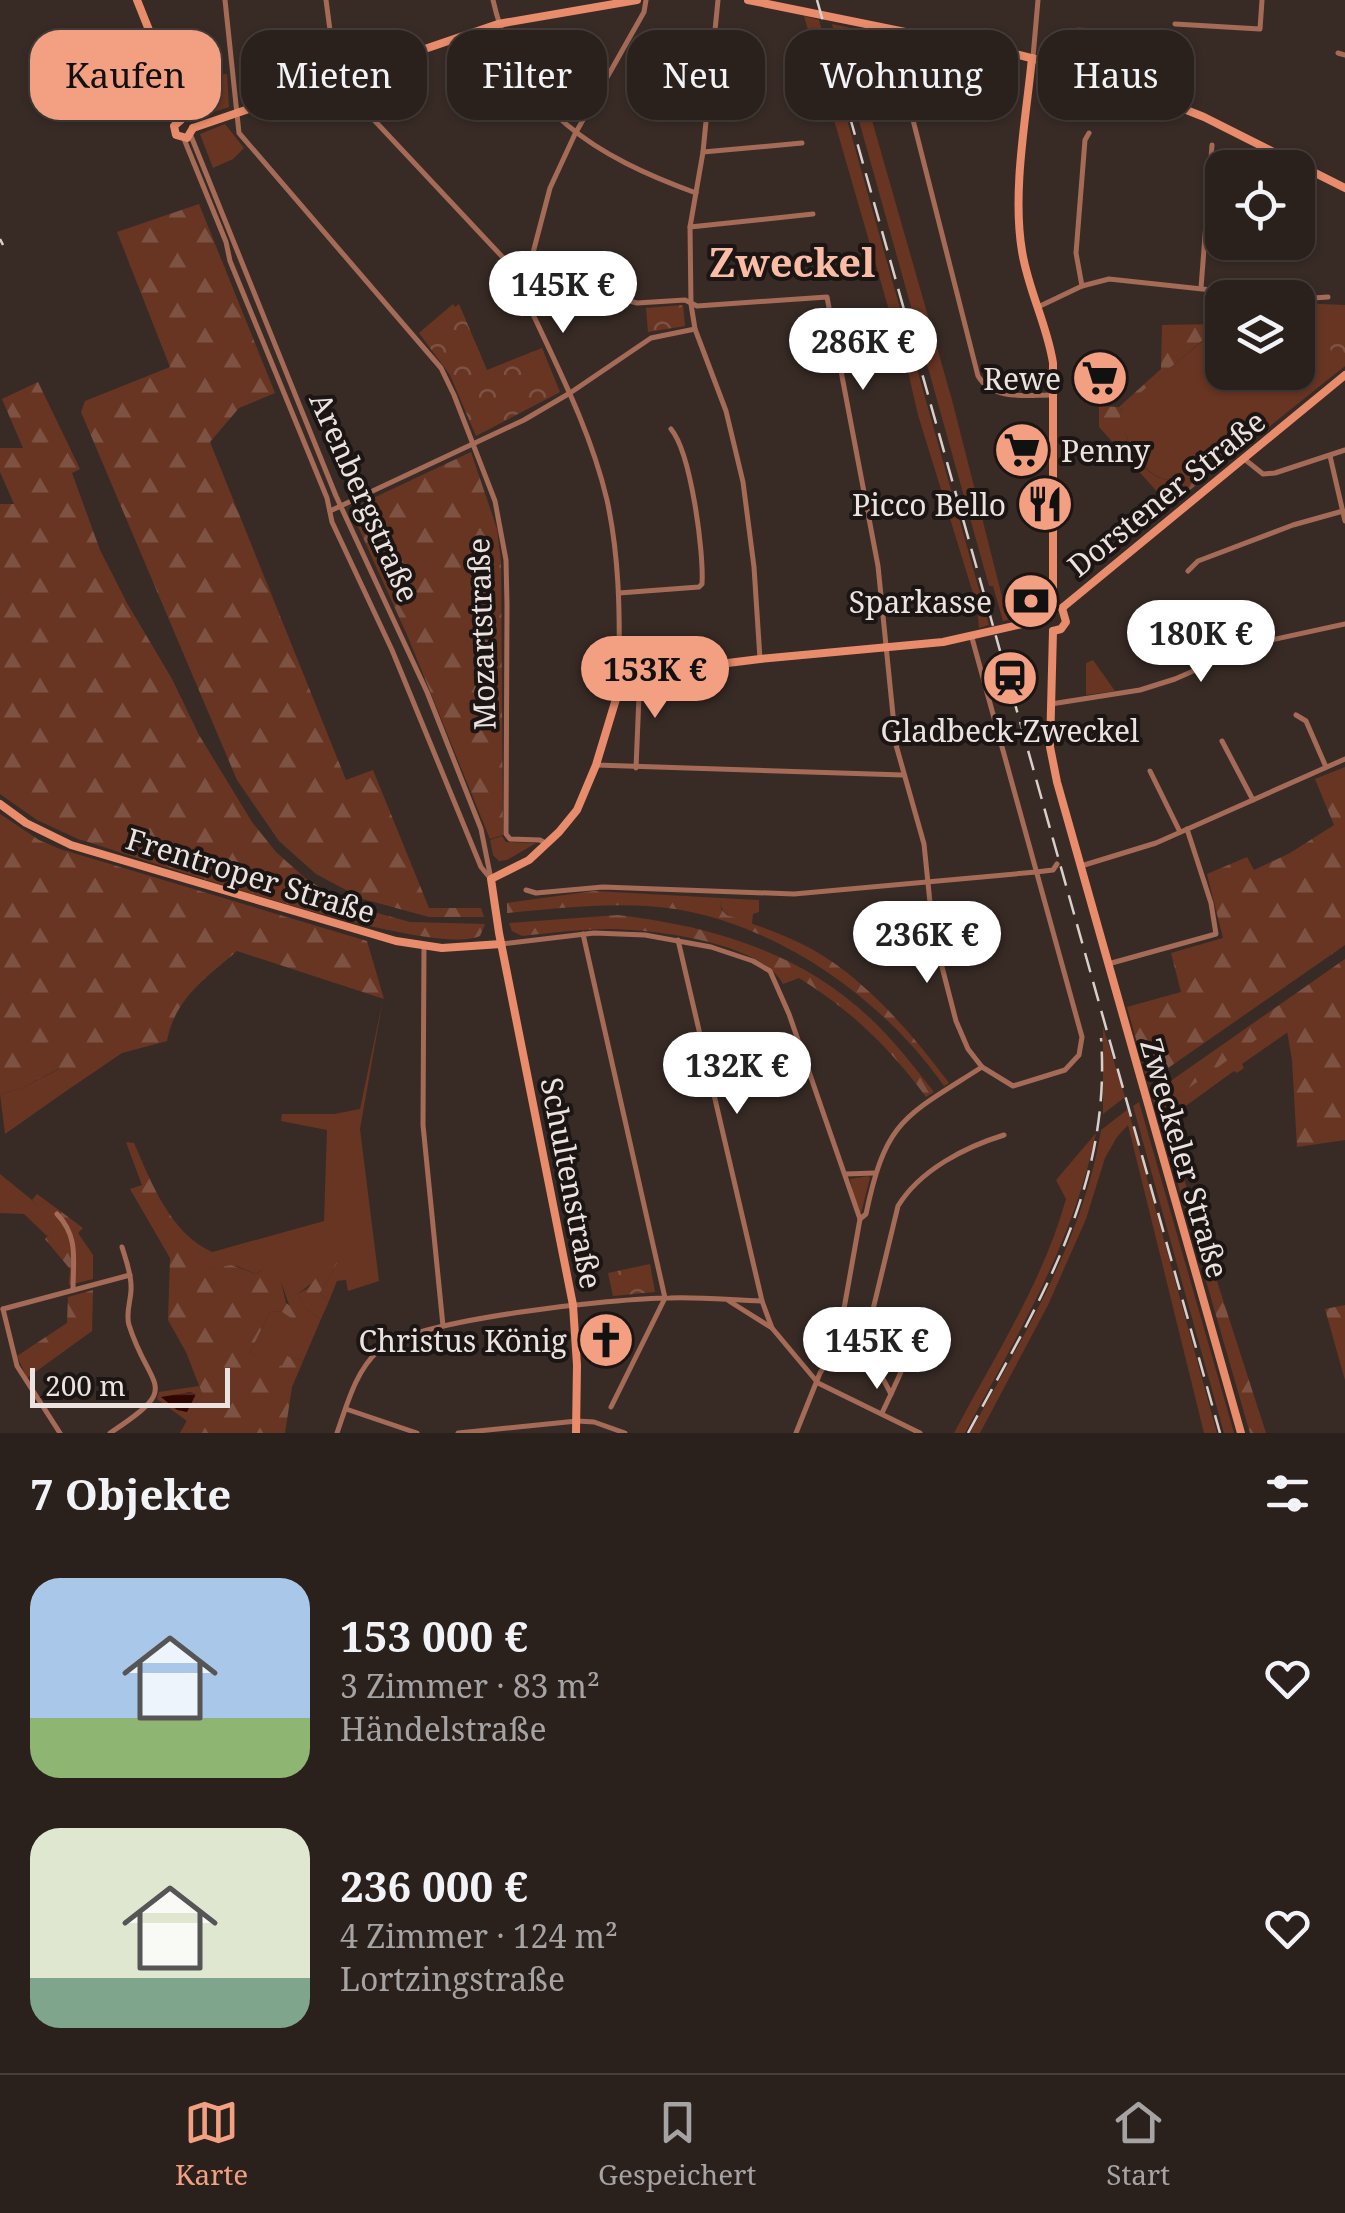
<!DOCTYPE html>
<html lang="de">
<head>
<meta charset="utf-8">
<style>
	:root { --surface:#2a201c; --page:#322825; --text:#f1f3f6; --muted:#a5a3a3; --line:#463e3b; --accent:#f39f82 }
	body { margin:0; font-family:"Noto Serif",serif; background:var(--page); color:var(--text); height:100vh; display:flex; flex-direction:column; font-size:38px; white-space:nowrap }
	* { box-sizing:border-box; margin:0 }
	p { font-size:32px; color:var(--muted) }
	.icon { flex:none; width:55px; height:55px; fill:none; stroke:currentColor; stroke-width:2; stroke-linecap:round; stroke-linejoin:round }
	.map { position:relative; height:1433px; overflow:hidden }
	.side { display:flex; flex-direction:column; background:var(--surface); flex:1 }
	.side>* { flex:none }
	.guide { position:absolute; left:30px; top:30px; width:1285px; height:90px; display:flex; gap:20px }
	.tools { position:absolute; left:1205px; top:150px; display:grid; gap:20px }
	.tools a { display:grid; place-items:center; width:110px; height:110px; border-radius:20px; background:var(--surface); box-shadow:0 2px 8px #0004,0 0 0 2px var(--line); font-size:50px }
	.scale { position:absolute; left:30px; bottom:25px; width:200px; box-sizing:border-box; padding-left:10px; border:5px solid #ece3e0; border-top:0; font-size:28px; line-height:35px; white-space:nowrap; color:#ece3e0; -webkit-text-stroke:8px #1b1513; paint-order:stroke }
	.price { position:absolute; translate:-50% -85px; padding:0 22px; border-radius:35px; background:#fff; color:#222; font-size:32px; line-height:65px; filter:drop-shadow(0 2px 5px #0008) }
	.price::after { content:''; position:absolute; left:50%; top:60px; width:30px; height:22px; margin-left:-15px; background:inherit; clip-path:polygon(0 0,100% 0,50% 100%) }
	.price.active { background:var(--accent); color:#111 }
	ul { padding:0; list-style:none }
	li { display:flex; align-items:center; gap:30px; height:250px; padding:0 30px }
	li span { display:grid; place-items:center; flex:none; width:280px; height:200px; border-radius:30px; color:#555 }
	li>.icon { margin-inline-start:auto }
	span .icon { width:120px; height:120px; fill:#fffc; stroke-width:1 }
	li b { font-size:42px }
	h2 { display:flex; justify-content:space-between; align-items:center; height:120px; padding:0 30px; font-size:42px }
	.tag { padding:0 35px; border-radius:30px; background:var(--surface); box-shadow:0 2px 8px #0004,0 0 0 2px var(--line); font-size:35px; line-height:90px }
	.tag.active { background:var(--accent); color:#111 }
	.tab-bar { display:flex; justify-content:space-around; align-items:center; height:140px; border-top:2px solid var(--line); background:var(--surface); font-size:28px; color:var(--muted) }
	.tab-bar a { display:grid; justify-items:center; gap:5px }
	.tab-bar .active { color:var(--accent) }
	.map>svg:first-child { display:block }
</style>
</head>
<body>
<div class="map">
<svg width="1345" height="1433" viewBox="0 0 1345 1433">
	<defs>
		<pattern id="forest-firs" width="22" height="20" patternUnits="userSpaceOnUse" patternTransform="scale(2.5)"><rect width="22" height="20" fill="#683522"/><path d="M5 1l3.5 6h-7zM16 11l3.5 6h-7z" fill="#7e5242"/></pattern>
		<pattern id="park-crowns" width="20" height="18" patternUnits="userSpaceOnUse" patternTransform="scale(2.5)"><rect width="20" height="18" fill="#683522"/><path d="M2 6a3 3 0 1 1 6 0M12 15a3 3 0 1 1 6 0" fill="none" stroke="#7e5242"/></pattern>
		<pattern id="water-rules" width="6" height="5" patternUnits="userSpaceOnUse" patternTransform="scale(2.5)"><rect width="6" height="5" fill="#2f0600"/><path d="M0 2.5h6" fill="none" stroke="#4d2a25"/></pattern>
	</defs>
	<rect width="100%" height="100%" fill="#382b26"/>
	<g fill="#683522">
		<path d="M804 16 819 20 989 625 979 628 977 606 918 415 897 324H893Z"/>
		<path d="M832 24 851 28 857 68 952 400 1008 620 1003 621 993 586H989Z"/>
		<path d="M227 74 229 107 195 118 181 84 203 76Z"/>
		<path d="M225 124 244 148 233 159 213 168 200 134Z"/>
		<path d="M1298 303 1345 305V366L1195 486 1189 478C1151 491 1127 451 1122 419L1119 418 1122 407 1222 325V372H1298Z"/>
		<path d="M1093 660 1115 691 1086 695V663Z"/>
		<path d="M502 836 506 842 536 843 507 860 499 861 493 855 490 840Z"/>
		<path d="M720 898 759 900V912L753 914 752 924C738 919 719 917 720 898Z"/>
		<path d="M383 999 360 1129 379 1281 348 1291 346 1280 337 1281 329 1301 320 1293 337 1263 298 1294 305 1308 321 1319 303 1361 287 1356 283 1367 250 1353 270 1311 282 1312 294 1319 281 1282 262 1270 256 1274 236 1266 211 1269 205 1254 324 1221 327 1130 281 1121 282 1114H334L360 1109Z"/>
		<path d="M1285 1018 1288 1032 1242 1064 1244 1068 1237 1073 1234 1071 1165 1121 1161 1108Z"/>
		<path d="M1103 1027 1125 1097 1103 1114Z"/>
		<path d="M59 1069 69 1089 5 1134 0 1094 22 1088Z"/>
		<path d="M1139 1102 1234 1433H1224L1133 1106Z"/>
		<path d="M1128 1109 1217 1433H1204L1128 1125 1117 1137 1105 1158 1086 1219 1048 1305 980 1433H970C1023 1336 1083 1241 1101 1130Z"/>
		<path d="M1096 1133C1073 1243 1018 1334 965 1433H954C994 1357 1043 1282 1066 1199L1056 1180Z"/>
		<path d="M0 1174 32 1200 55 1227 47 1236 24 1214 0 1213Z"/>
		<path d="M868 1176 870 1178 861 1213 857 1211 850 1179Z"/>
		<path d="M199 1386 202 1393 187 1421 157 1399 159 1392Z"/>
	</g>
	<g fill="url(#forest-firs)">
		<path d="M199 204 275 393 239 408 210 442 346 780 373 770 429 908H481L484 917H429L363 899 316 874 279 841 237 780 81 412 85 401 170 367 117 232Z"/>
		<path d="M1222 324 1121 409 1120 418 1123 419C1125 451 1152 492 1189 478L1195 486 1170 506 1099 427V406L1119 407 1161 369 1162 325Z"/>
		<path d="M38 382 80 469 72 473 100 550 127 603 172 679 199 735 252 822 276 852 305 878 335 897 370 911 410 922 485 924 480 936C429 959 145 859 78 839L37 820 0 794V504H14L0 472V448H23L2 399Z"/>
		<path d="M471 452 497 529 501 562 503 835 490 839 408 637 350 509Z"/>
		<path d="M1345 767V945L1148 1082 1127 1007 1181 992 1171 953 1223 938 1207 874 1247 857 1254 870 1290 853 1334 825 1315 779Z"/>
		<path d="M0 814 39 840 60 849 367 941 384 999 237 951C206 978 175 998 167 1041L122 1053 69 1089 58 1069 22 1088 0 1094Z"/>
		<path d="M594 891 720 898 721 909 727 915C762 927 798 939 828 959 876 991 915 1038 949 1083L944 1086C884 1000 781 926 675 909 619 901 563 908 507 913V903Z"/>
		<path d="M618 915C719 927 813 956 885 1033 902 1051 918 1072 934 1092L926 1097C890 1048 851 1010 799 978L783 984C761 942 652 929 608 929 579 929 550 933 522 936L512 931 509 923Z"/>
		<path d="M1345 959V1140L1297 1147 1292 1060 1285 1019 1161 1108 1266 1433H1250L1152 1094Z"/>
		<path d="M126 1142 134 1143C151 1182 170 1233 212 1252L206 1254 211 1269 231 1265 256 1274 268 1267 281 1282 286 1303 300 1313 294 1320 282 1312 270 1311 250 1353 282 1366 287 1356 303 1361 292 1387 285 1433H180L202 1393 186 1352 168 1320 170 1258 130 1189 142 1185Z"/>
		<path d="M37 1194 83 1228 78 1233 93 1255V1279L69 1285 70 1269 45 1239 54 1227 32 1200Z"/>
		<path d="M332 1258 337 1263 320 1293 329 1301 321 1319 305 1308 298 1294 308 1288Z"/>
		<path d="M93 1290 92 1331 27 1378 17 1356 67 1323 68 1297Z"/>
		<path d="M1345 1305V1380L1325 1309Z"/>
	</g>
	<g fill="url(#park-crowns)">
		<path d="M1077 27 1096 29 1089 58 1077 57 1074 46Z"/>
		<path d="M453 304 455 307 459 304 487 370 542 348 560 392 476 436 450 375 419 333Z"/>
		<path d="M683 305 685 326 648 332 646 308Z"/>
		<path d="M1328 307 1345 316V354L1335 360 1316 315 1318 310Z"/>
		<path d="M650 1264 655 1292 613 1296 608 1273Z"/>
	</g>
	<path fill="url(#water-rules)" d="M190 1392 196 1394 187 1412 177 1410 161 1397Z"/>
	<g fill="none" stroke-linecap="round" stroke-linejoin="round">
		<g stroke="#a56b57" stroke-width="5">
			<path d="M225 0 239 133 441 368 454 395 495 501 506 560 507 605 506 834 510 839 540 840 547 844"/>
			<path d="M326 0 335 68 344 88 509 264 521 272"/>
			<path d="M493 0C518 111 597 157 696 193"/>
			<path d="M718 0 703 152 690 227 691 304 695 329 726 411 743 482 754 567 760 659"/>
			<path d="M1175 24 1260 29 1262 0"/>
			<path d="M1338 53 1345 55"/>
			<path d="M1033 57 1038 0"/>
			<path d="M912 116 978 376C993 401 1026 395 1052 395"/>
			<path d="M191 136 336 496 427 692 481 829 491 879"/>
			<path d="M184 139 226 242 230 261 327 498 332 522 392 650 481 867 490 878"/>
			<path d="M703 152 802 143"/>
			<path d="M690 227 813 214"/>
			<path d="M529 268 550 188 575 134 644 12 646 0"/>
			<path d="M533 276 529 268 521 272 525 280 533 276 637 303 685 300 697 306 827 297 878 566 896 745 924 844 933 932 956 1021 968 1049 982 1067 1013 1086 1065 1070 1079 1055 1082 1037 972 638"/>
			<path d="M525 280 524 292 530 308C559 370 591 432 607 500 619 555 620 611 619 667L623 676"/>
			<path d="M1082 286 1076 253 1085 140 1089 133"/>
			<path d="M1201 288 1212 145"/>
			<path d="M1298 299 1328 297"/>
			<path d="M1038 307 1082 286 1109 279 1285 298"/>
			<path d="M1330 456 1345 521"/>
			<path d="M1243 458 1263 474 1275 473 1345 450"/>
			<path d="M330 511 524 420 570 393 651 338 695 329"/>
			<path d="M1188 571 1198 561 1293 525 1343 511"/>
			<path d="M619 593 699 587 702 584C704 552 691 453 671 429"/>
			<path d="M1051 704 1140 690 1175 679 1257 643 1345 624"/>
			<path d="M1296 715 1306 721 1326 767"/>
			<path d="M1222 741 1253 800"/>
			<path d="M596 765 903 775"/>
			<path d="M636 768 640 672"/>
			<path d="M1150 771 1180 832"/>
			<path d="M1081 866 1156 843 1345 759"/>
			<path d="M526 890 536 893 603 887 794 894 1036 872 1053 870 1057 864"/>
			<path d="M583 934 665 1298 611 1407"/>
			<path d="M678 940 762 1301"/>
			<path d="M501 944 594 933 645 935 711 947 753 961 770 971 789 1014 860 1219"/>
			<path d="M424 946 423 1125 443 1326"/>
			<path d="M1108 964 1216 934 1211 903 1187 829"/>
			<path d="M846 1174 874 1173"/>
			<path d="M57 1214C79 1237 73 1260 73 1290"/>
			<path d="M729 1301 772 1328 818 1383 920 1433"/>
			<path d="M3 1309 17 1366 60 1433"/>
			<path d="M3 1309 130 1275"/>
			<path d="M889 1362 882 1377 891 1394 901 1372 889 1362 868 1330 898 1206C920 1170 965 1147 1004 1135"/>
			<path d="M346 1409 417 1433"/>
			<path d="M882 1413 891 1394"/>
			<path d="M110 1433C184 1384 150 1392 129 1325 125 1312 132 1299 131 1286 131 1273 126 1260 122 1247"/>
			<path d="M337 1433C347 1405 355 1372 378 1351 413 1319 617 1298 670 1298 701 1297 731 1300 762 1301L772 1328"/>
			<path d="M458 1433 577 1421 594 1422 625 1433"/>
			<path d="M796 1433 820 1373 837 1348 860 1219 866 1214C886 1119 904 1117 982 1067"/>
		</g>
		<g stroke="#e88c6b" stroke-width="8">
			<path d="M137 0 179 105 181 120 174 126 176 135 187 138 193 128"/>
			<path d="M748 0 1019 55 1098 75 1204 117 1345 188"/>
			<path d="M1032 58C1026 118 1012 192 1022 251 1028 290 1047 324 1053 363V605"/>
			<path d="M193 128 498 24 637 0"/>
			<path d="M1062 608 1345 375"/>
			<path d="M1053 631 1050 747 1057 782 1241 1433"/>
			<path d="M1053 631 1061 629 1066 622 1062 608"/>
			<path d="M0 804 26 823 71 845 396 941 442 948 501 944"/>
			<path d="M576 1433 577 1365 573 1305 499 933 491 879 529 860 559 832 577 810 596 765 623 676 760 659 943 642 1040 620"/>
		</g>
		<g stroke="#d8cfcc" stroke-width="2.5" stroke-dasharray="20 10" stroke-linecap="butt">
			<path d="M817 0 1220 1433"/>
			<path d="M0 239 3 245"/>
			<path d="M968 1433C1037 1305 1112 1189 1101 1038"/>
		</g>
	</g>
	<defs>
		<g id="supermarket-disc" transform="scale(2.875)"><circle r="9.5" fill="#f39f82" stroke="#1b1513"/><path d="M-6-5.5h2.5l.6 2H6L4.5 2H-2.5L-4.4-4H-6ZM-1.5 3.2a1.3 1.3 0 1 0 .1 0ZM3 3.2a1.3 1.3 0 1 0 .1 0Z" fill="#111"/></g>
		<g id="restaurant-disc" transform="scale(2.875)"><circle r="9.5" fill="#f39f82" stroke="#1b1513"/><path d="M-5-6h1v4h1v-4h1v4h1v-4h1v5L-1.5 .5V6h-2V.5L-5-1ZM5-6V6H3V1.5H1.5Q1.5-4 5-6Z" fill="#111"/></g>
		<g id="bank-disc" transform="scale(2.875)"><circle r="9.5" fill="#f39f82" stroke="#1b1513"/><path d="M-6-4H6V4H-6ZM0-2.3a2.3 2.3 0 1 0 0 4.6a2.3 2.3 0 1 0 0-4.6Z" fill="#111"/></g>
		<g id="station-disc" transform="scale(2.875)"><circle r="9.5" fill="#f39f82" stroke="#1b1513"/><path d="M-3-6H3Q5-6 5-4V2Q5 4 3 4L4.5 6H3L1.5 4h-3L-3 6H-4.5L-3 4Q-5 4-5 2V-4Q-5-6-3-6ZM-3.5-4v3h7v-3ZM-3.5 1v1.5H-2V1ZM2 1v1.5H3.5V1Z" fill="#111"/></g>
		<g id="church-disc" transform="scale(2.875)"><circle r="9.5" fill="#f39f82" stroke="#1b1513"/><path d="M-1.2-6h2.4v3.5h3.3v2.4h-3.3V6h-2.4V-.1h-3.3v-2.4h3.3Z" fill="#111"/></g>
	</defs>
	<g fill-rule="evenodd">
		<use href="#supermarket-disc" x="1100" y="378"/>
		<use href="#supermarket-disc" x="1022" y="450"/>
		<use href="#restaurant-disc" x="1045" y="504"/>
		<use href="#bank-disc" x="1031" y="601"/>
		<use href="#station-disc" x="1010" y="678"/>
		<use href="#church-disc" x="606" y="1340"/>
	</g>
	<g text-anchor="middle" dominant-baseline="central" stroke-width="8" stroke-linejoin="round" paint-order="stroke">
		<g font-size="30" fill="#ece3e0" stroke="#1b1513" text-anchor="end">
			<text x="1061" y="378">Rewe</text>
			<text x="1061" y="450" text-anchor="start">Penny</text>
			<text x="1006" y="504">Picco Bello</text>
			<text x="992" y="601">Sparkasse</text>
			<text x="1010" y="730" text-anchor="middle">Gladbeck-Zweckel</text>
			<text x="567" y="1340">Christus König</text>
		</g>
		<g font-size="30" fill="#ece3e0" stroke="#1b1513">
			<text transform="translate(1166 493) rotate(-39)">Dorstener Straße</text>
			<text transform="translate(365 497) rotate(66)">Arenbergstraße</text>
			<text transform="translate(481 634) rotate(-92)">Mozartstraße</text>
			<text transform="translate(251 875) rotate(17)">Frentroper Straße</text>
			<text transform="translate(1185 1158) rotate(74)">Zweckeler Straße</text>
			<text transform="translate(572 1183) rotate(79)">Schultenstraße</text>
		</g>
		<g font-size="40" font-weight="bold" fill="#fbbca5" stroke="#1b1513">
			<text x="792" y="261">Zweckel</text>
		</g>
	</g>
</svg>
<div class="tools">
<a><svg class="icon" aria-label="locate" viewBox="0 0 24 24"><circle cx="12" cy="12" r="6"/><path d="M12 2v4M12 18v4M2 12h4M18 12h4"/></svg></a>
<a><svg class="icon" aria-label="layers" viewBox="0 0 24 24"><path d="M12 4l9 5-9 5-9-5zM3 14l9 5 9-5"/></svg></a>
</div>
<div class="scale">200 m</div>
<b class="price" style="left:563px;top:336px">145K €</b>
<b class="price" style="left:863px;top:393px">286K €</b>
<b class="price" style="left:1201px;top:685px">180K €</b>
<b class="price active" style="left:655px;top:721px">153K €</b>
<b class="price" style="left:927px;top:986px">236K €</b>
<b class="price" style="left:737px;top:1117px">132K €</b>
<b class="price" style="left:877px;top:1392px">145K €</b>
<div class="guide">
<a class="tag active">Kaufen</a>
<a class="tag">Mieten</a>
<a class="tag">Filter</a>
<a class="tag">Neu</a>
<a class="tag">Wohnung</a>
<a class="tag">Haus</a>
</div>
</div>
<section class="side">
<h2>7 Objekte<svg class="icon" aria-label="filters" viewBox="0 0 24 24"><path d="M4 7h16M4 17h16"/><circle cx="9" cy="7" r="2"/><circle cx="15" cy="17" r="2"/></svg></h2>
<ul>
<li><span style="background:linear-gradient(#a9c7e8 70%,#8fb573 0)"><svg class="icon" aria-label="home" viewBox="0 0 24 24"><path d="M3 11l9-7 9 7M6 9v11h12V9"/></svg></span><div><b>153 000 €</b><p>3 Zimmer · 83 m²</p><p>Händelstraße</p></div><svg class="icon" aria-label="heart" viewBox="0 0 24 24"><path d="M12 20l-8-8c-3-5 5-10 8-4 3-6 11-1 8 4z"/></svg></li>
<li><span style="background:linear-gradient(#dfe7d0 75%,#7fa58c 0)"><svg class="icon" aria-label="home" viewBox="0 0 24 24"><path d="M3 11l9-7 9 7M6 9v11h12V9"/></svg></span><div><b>236 000 €</b><p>4 Zimmer · 124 m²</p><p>Lortzingstraße</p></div><svg class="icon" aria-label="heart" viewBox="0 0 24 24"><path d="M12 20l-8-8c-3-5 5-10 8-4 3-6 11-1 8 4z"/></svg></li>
</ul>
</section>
<nav class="tab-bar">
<a class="active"><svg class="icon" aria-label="map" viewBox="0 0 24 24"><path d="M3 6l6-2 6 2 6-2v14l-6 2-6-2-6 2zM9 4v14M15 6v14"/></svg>Karte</a>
<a><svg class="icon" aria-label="saved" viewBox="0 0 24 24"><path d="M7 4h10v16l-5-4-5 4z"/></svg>Gespeichert</a>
<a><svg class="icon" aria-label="home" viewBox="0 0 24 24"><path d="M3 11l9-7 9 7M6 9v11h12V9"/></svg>Start</a>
</nav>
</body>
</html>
